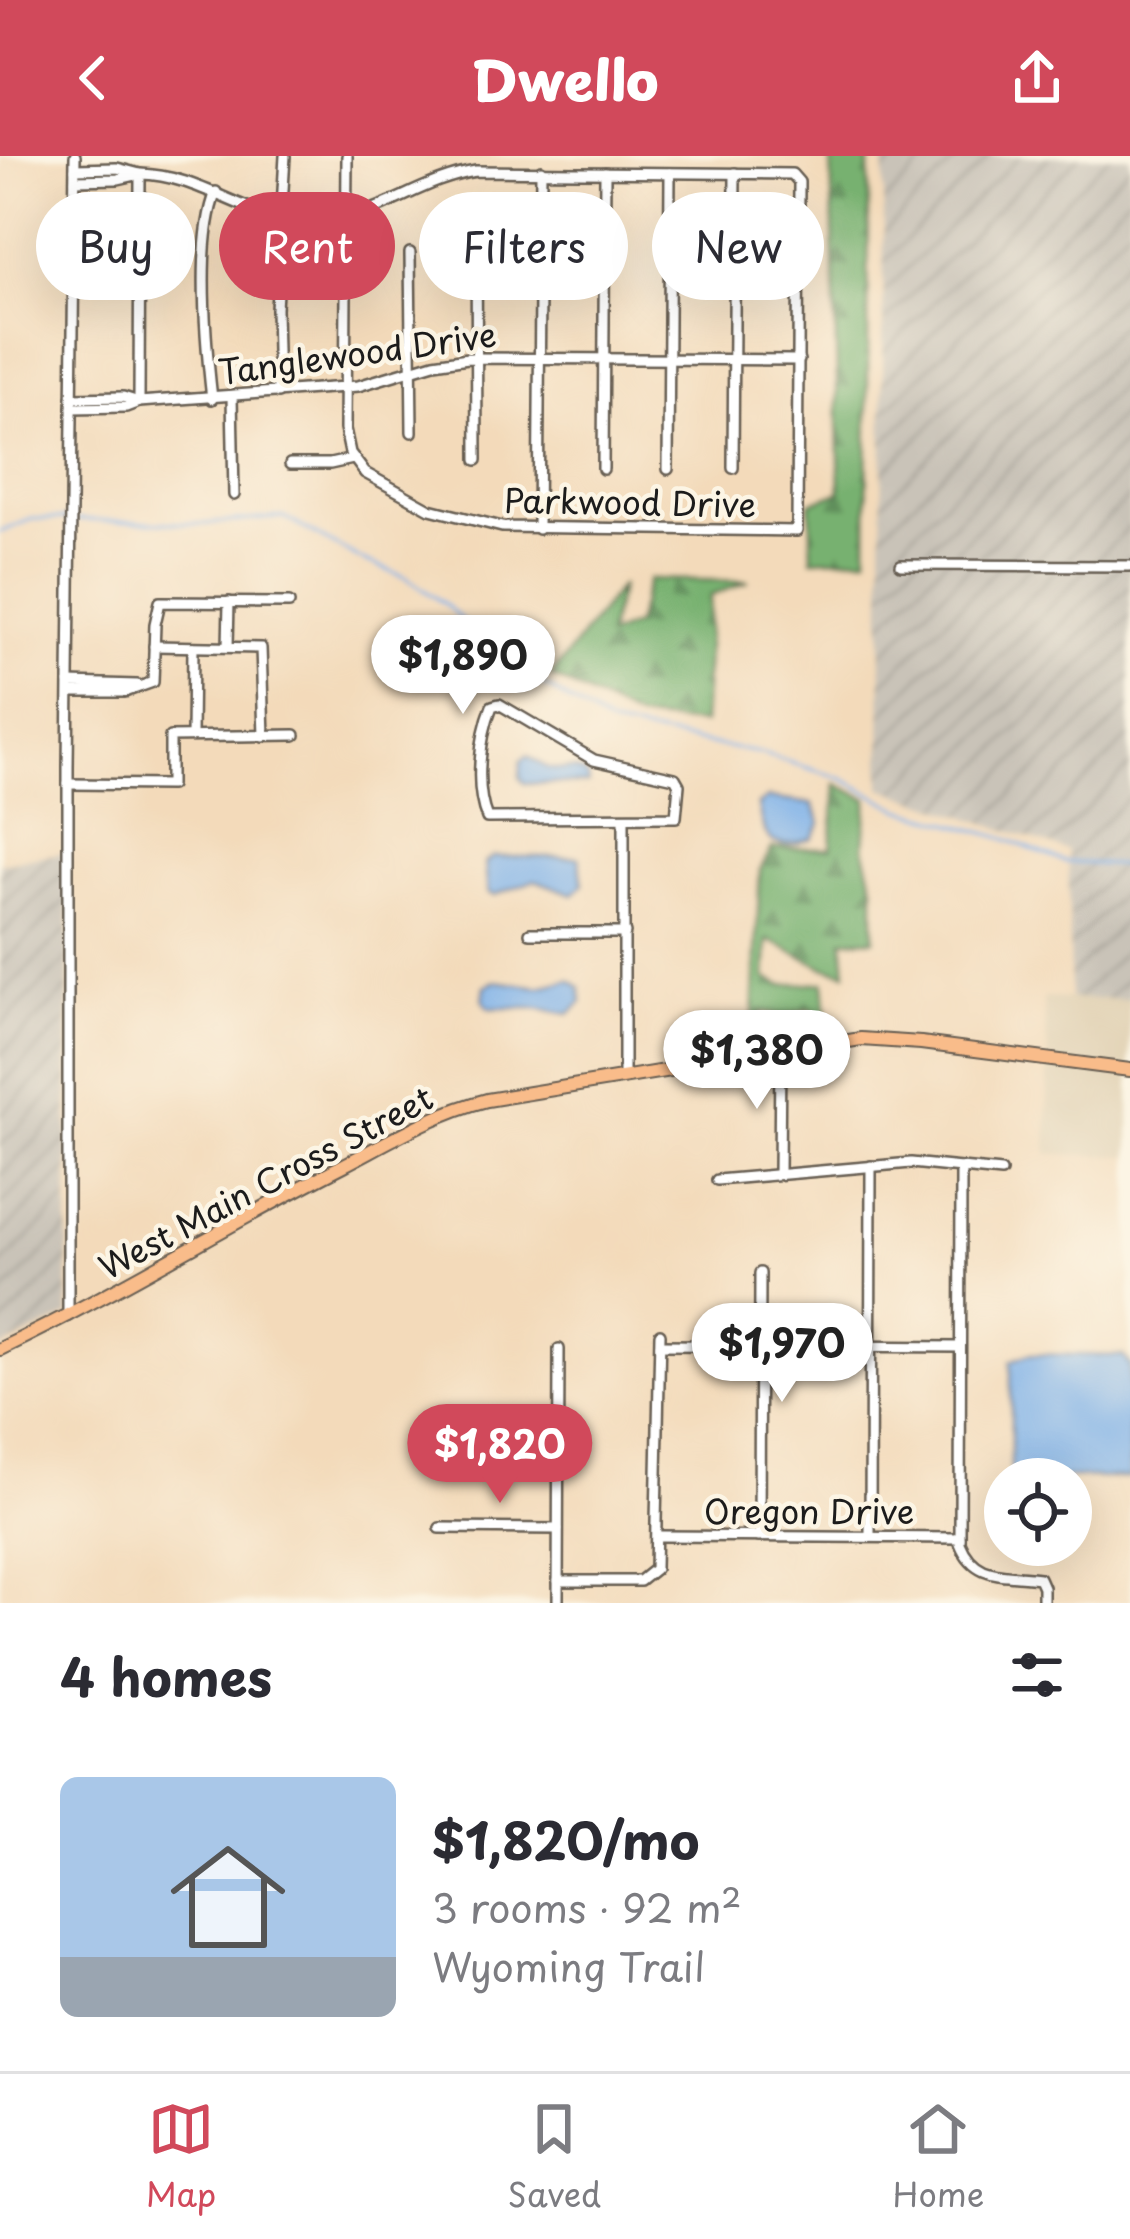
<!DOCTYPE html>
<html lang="en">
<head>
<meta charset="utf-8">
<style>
	:root { --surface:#fff; --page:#f7f7f7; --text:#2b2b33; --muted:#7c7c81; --line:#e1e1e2; --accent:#d1495b }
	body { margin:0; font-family:"Playpen Sans",sans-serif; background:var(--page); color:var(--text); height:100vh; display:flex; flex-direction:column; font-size:45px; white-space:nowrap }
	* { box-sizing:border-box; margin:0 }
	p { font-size:39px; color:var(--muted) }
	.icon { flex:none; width:66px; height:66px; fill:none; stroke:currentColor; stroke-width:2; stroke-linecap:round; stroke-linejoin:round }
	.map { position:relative; height:1447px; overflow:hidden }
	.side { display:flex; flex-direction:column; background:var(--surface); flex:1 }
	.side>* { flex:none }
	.top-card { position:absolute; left:36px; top:36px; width:1059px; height:108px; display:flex; gap:24px }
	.buttons { position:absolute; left:984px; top:1302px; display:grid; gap:24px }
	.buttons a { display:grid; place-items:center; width:108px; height:108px; border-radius:50%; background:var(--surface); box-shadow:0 12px 48px #0002; font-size:60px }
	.price { position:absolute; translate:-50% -102px; padding:0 27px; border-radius:42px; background:#fff; color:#222; font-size:39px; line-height:78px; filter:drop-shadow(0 3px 6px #0008) }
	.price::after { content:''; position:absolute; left:50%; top:72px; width:36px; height:27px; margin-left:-18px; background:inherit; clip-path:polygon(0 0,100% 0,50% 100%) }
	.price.active { background:var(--accent); color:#fff }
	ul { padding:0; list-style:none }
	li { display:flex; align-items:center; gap:36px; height:300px; padding:0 60px }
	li+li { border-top:3px solid var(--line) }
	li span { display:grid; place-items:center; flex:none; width:336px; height:240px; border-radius:18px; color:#555 }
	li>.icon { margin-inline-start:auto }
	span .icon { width:144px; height:144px; fill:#fffc; stroke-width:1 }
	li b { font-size:51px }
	h2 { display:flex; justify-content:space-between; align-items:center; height:144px; padding:0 60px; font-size:51px }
	.tag { padding:0 42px; border-radius:54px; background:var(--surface); box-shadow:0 12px 48px #0002; font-size:42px; line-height:108px }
	.tag.active { background:var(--accent); color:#fff }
	header { display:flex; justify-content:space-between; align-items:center; height:156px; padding:0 60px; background:var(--accent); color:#fff; font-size:54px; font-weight:800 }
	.tabs { display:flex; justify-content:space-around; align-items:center; height:168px; border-top:3px solid var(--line); background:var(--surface); font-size:33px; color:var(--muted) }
	.tabs a { display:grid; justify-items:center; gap:6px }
	.tabs .active { color:var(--accent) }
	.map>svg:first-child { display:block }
</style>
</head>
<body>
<header><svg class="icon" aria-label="back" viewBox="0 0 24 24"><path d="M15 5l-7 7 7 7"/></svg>Dwello<svg class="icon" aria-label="share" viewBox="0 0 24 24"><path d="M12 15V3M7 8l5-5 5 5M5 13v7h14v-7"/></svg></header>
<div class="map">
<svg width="1130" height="1447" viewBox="0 0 1130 1447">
	<defs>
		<pattern id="industrial-furrows" width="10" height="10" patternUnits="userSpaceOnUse" patternTransform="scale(3)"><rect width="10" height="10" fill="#c9c3b8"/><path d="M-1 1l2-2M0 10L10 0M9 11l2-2" fill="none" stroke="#aca79e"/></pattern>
		<pattern id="forest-firs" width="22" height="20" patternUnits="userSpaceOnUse" patternTransform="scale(3)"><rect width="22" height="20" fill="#77b170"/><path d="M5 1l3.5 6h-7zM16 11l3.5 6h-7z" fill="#618f5b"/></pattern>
	</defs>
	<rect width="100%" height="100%" fill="#fcf5e5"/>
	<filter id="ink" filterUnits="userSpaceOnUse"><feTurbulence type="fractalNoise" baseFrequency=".00833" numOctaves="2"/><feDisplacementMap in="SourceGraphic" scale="24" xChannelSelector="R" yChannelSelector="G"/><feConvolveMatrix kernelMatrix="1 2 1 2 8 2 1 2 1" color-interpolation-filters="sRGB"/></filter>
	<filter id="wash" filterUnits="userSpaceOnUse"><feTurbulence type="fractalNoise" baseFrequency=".004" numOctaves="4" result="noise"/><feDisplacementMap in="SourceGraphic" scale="48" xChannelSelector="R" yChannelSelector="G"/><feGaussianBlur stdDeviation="2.7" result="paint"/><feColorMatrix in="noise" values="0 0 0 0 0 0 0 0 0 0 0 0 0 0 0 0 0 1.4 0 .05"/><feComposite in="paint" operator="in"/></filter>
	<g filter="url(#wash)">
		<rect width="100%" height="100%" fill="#f3daba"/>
		<path fill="#e1d1b4" d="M1043 842 1130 843V1000L1047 998 1048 901Z"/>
		<g fill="url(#industrial-furrows)">
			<path d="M884 0H1130V843H1070L1068 695 881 632Z"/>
			<path d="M68 696V1160L0 1193V707Z"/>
		</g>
		<g fill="url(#forest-firs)" stroke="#4a6646" stroke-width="3">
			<path d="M831 0H867L869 6 867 401 812 403 810 347 840 336Z"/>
			<path d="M649 423 749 425 710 440 703 568 637 563 551 520 621 429 607 481 635 469Z"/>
			<path d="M836 628 868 643 864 692 874 730V783L843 784 846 817 824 811 768 784 766 822 782 829 824 826 827 865 810 853 781 860 761 855 759 867 753 863 760 714 772 692H831Z"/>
		</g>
		<g fill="#7aafe8" stroke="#4b6682" stroke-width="3">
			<path d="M527 600C534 603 546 613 553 613 569 615 574 609 588 621V628L524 627 520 622 521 605Z"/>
			<path d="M768 642 813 648 821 667 812 682C775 696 764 688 758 649Z"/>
			<path d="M493 701H579L583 729 573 738 535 724 495 739 488 737 485 707Z"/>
			<path d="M570 824 580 831 582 846 569 858 537 852H489L483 844 485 830 495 825 540 831Z"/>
			<path d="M1029 1198 1123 1200 1130 1210V1322L1026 1321 1011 1316V1205Z"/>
		</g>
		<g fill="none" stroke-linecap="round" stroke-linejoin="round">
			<g stroke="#7aafe8" stroke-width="3">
				<path d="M77 364 206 368 284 361 360 403 407 422 446 449 509 508 610 570 759 597 841 622 900 653 1003 682 1065 706 1130 710"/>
				<path d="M0 376 32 363H67"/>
			</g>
		</g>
	</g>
	<g filter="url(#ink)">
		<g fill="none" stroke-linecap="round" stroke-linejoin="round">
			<g stroke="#675e53" stroke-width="14">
				<g id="minor">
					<path d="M347 0 345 273 350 297 365 317 430 353 502 371 797 375 799 26 792 18 476 15C416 24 372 68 309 66 247 64 202 19 140 18L139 246 345 231 358 230 434 207 468 202 799 204"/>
					<path d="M75 24 118 23 140 18 117 12 75 13"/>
					<path d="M476 66 477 304"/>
					<path d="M410 97 412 276"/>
					<path d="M278 237 276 153 285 0"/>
					<path d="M232 241 234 339"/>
					<path d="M72 242 123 241 139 246 126 251 72 252"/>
					<path d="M212 243C206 190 196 84 216 36"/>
					<path d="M290 308H330L353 303"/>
					<path d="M733 312 735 17"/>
					<path d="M603 313 605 16"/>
					<path d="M668 313 670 17"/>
					<path d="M538 373 541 14"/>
					<path d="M901 409 1130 410"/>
					<path d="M154 490 261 492 264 580"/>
					<path d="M228 491 229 446"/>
					<path d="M69 527 137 529"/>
					<path d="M70 536H125L153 526 155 468 160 446 289 447"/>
					<path d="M499 548 594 604 675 622 679 629 676 661 487 662C474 631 480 580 492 550Z"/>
					<path d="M192 580 193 491"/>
					<path d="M68 628 170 629V581L295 579"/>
					<path d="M530 777H625"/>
					<path d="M624 919V663"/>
					<path d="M961 1012 960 1387C975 1425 1005 1417 1039 1422L1043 1431V1447"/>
					<path d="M779 1018 780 894"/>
					<path d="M717 1024 911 1007 1001 1016"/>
					<path d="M68 1160V611L75 0"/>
					<path d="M660 1189 960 1191"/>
					<path d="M440 1372 558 1373"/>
					<path d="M659 1380 960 1382"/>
					<path d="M759 1381 760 1117"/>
					<path d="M870 1381 871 1010"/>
					<path d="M558 1425H640L655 1413 660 1178"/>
					<path d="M558 1447 559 1193"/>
				</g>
			</g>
			<g stroke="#675e53" stroke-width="16">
				<path id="major" d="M0 1193C117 1137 228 1068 344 1009 390 985 436 957 487 944L861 883 921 887 1130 914"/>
			</g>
			<use href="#minor" stroke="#fff" stroke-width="9"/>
			<use href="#major" stroke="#f9bc8a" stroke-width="12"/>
		</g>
	</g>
	<g text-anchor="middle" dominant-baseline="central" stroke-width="9" stroke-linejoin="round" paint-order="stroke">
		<g font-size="33" fill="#1c1c1c" stroke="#fcf5e5">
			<text transform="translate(357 196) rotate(-8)">Tanglewood Drive</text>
			<text transform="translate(630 345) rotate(1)">Parkwood Drive</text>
			<text transform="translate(265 1025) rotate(-28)">West Main Cross Street</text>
			<text x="809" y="1354">Oregon Drive</text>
		</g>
	</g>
</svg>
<div class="buttons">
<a><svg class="icon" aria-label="locate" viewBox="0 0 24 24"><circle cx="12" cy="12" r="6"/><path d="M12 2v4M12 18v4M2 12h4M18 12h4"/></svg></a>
</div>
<b class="price" style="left:463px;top:561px">$1,890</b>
<b class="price" style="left:757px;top:956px">$1,380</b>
<b class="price" style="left:782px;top:1249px">$1,970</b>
<b class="price active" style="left:500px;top:1350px">$1,820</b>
<div class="top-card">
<a class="tag">Buy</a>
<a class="tag active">Rent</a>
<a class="tag">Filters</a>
<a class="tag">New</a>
</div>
</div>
<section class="side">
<h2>4 homes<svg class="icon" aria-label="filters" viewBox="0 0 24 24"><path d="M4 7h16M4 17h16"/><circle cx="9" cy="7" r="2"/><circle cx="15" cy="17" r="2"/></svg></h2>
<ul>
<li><span style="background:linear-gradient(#a9c7e8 75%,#9aa5b1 0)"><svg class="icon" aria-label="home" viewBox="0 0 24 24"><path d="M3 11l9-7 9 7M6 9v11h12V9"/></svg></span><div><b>$1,820/mo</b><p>3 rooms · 92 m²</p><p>Wyoming Trail</p></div></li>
</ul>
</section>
<nav class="tabs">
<a class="active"><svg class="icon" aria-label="map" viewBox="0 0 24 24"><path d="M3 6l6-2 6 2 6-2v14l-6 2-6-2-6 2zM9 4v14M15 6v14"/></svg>Map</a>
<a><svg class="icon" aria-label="saved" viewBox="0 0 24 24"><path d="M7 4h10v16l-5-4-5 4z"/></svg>Saved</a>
<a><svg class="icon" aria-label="home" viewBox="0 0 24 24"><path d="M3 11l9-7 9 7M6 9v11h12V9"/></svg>Home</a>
</nav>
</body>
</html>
